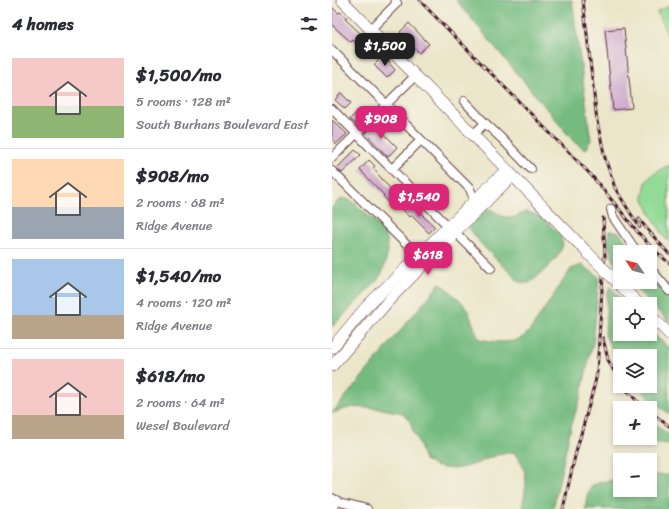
<!DOCTYPE html>
<html lang="en">
<head>
<meta charset="utf-8">
<style>
	:root { --surface:#fff; --page:#f2f2f3; --text:#2b2b33; --muted:#7c7c81; --line:#e1e1e2; --accent:#db2777 }
	body { margin:0; font-family:Sriracha,sans-serif; background:var(--page); color:var(--text); height:100vh; display:flex; flex-direction:column; font-size:15px; white-space:nowrap }
	* { box-sizing:border-box; margin:0 }
	p { font-size:13px; color:var(--muted) }
	.icon { flex:none; width:22px; height:22px; fill:none; stroke:currentColor; stroke-width:2; stroke-linecap:round; stroke-linejoin:round }
	.map { position:relative; flex:1; overflow:hidden }
	.sheet { display:flex; flex-direction:column; background:var(--surface); width:332px }
	.sheet>* { flex:none }
	.needle { width:26px; rotate:305deg }
	.controls { position:absolute; left:281px; top:245px; display:grid; gap:8px }
	.controls a { display:grid; place-items:center; width:44px; height:44px; border-radius:0px; background:var(--surface); box-shadow:0 2px 6px #0003; font-size:20px }
	.price { position:absolute; translate:-50% -34px; padding:0 9px; border-radius:8px; background:var(--accent); color:#fff; font-size:13px; line-height:26px; filter:drop-shadow(0 1px 2px #0008) }
	.price::after { content:''; position:absolute; left:50%; top:24px; width:12px; height:9px; margin-left:-6px; background:inherit; clip-path:polygon(0 0,100% 0,50% 100%) }
	.price.selected { background:#222; color:#fff }
	ul { padding:0; list-style:none }
	li { display:flex; align-items:center; gap:12px; height:100px; padding:0 12px }
	li+li { border-top:1px solid var(--line) }
	li span { display:grid; place-items:center; flex:none; width:112px; height:80px; border-radius:0px; color:#555 }
	li>.icon { margin-inline-start:auto }
	span .icon { width:48px; height:48px; fill:#fffc; stroke-width:1 }
	li b { font-size:17px }
	h2 { display:flex; justify-content:space-between; align-items:center; height:48px; padding:0 12px; font-size:17px }
	main { display:flex; flex:1; min-height:0 }
	.map>svg:first-child { display:block }
</style>
</head>
<body>
<main>
<section class="sheet">
<h2>4 homes<svg class="icon" aria-label="filters" viewBox="0 0 24 24"><path d="M4 7h16M4 17h16"/><circle cx="9" cy="7" r="2"/><circle cx="15" cy="17" r="2"/></svg></h2>
<ul>
<li><span style="background:linear-gradient(#f6c9c9 60%,#8fb573 0)"><svg class="icon" aria-label="home" viewBox="0 0 24 24"><path d="M3 11l9-7 9 7M6 9v11h12V9"/></svg></span><div><b>$1,500/mo</b><p>5 rooms · 128 m²</p><p>South Burhans Boulevard East</p></div></li>
<li><span style="background:linear-gradient(#ffd9b3 60%,#9aa5b1 0)"><svg class="icon" aria-label="home" viewBox="0 0 24 24"><path d="M3 11l9-7 9 7M6 9v11h12V9"/></svg></span><div><b>$908/mo</b><p>2 rooms · 68 m²</p><p>Ridge Avenue</p></div></li>
<li><span style="background:linear-gradient(#a9c7e8 70%,#b9a48a 0)"><svg class="icon" aria-label="home" viewBox="0 0 24 24"><path d="M3 11l9-7 9 7M6 9v11h12V9"/></svg></span><div><b>$1,540/mo</b><p>4 rooms · 120 m²</p><p>Ridge Avenue</p></div></li>
<li><span style="background:linear-gradient(#f6c9c9 70%,#b9a48a 0)"><svg class="icon" aria-label="home" viewBox="0 0 24 24"><path d="M3 11l9-7 9 7M6 9v11h12V9"/></svg></span><div><b>$618/mo</b><p>2 rooms · 64 m²</p><p>Wesel Boulevard</p></div></li>
</ul>
</section>
<div class="map">
<svg width="337" height="509" viewBox="0 0 337 509">
	<rect width="100%" height="100%" fill="#f7f3e8"/>
	<filter id="ink" filterUnits="userSpaceOnUse"><feTurbulence type="fractalNoise" baseFrequency=".025" numOctaves="2"/><feDisplacementMap in="SourceGraphic" scale="8" xChannelSelector="R" yChannelSelector="G"/><feConvolveMatrix kernelMatrix="1 2 1 2 8 2 1 2 1" color-interpolation-filters="sRGB"/></filter>
	<filter id="wash" filterUnits="userSpaceOnUse"><feTurbulence type="fractalNoise" baseFrequency=".012" numOctaves="4" result="noise"/><feDisplacementMap in="SourceGraphic" scale="16" xChannelSelector="R" yChannelSelector="G"/><feGaussianBlur stdDeviation="0.9" result="paint"/><feColorMatrix in="noise" values="0 0 0 0 0 0 0 0 0 0 0 0 0 0 0 0 0 1.4 0 .05"/><feComposite in="paint" operator="in"/></filter>
	<g filter="url(#wash)">
		<rect width="100%" height="100%" fill="#ebe6c9"/>
		<g fill="#91db97" stroke="#6e7d61">
			<path d="M337 6V40L325 12Z"/>
			<path d="M337 165V242L332 236 321 218 311 197 314 182 322 173Z"/>
		</g>
		<g fill="#74bb80" stroke="#5f6d56">
			<path d="M124 0H240L259 140 253 150 242 142Z"/>
			<path d="M10 198 20 201 44 222 51 231 55 240 56 251 54 261 51 271 45 281 0 327V207Z"/>
			<path d="M155 207 163 212 173 217H183L193 212 203 214 212 219 228 235 231 245 227 254 221 262 205 277 197 283 187 282 150 245 137 228Z"/>
			<path d="M277 231 287 232 302 252H288V272L284 268 275 241Z"/>
			<path d="M250 265 267 277 261 344 258 354 249 396 239 426 221 509H190C194 484 199 475 182 453H172L162 456 143 464 132 467 122 469 111 468 102 466 93 460 86 440 81 431 78 421 71 413 50 409 20 407 0 413 104 288 108 283 129 301 135 309 147 339C160 341 177 345 189 338 192 337 194 334 197 332L239 269Z"/>
			<path d="M318 272 331 288 337 283V322L297 282H318Z"/>
			<path d="M278 287 294 304H288V334H318V331L337 348V414L304 386H318V356H288V364L285 361 273 335 275 295Z"/>
			<path d="M318 420 337 435V444L316 442 311 438H318Z"/>
			<path d="M318 475H337V509H253L255 496 259 486 269 482 288 479V490H318Z"/>
		</g>
		<g id="blocks">
			<g fill="#cfaace">
				<path d="M0 7 6 13 8 12 15 18 13 19 29 34 30 33 35 39 27 47 21 40 19 42 0 25Z"/>
				<path d="M77 23 97 44 87 53 68 32Z"/>
				<path d="M292 28 300 108 281 110 273 30Z"/>
				<path d="M52 55 58 61 57 63 63 70 55 78 42 65Z"/>
				<path d="M9 93 19 103 13 109 3 100Z"/>
				<path d="M28 109 35 115 25 125 18 119Z"/>
				<path d="M0 120 15 134 4 144 0 139Z"/>
				<path d="M43 124 65 147 56 157 33 133Z"/>
				<path d="M23 150 29 155 10 173 5 168Z"/>
				<path d="M37 160 43 166 41 168 54 184 67 197 59 205 51 196 52 195 28 170Z"/>
				<path d="M77 203 85 211 86 210 92 215 91 216 103 227 97 233 79 215 77 217 70 210Z"/>
			</g>
		</g>
	</g>
	<g filter="url(#ink)">
		<use href="#blocks" fill-opacity="0" stroke="#623d43" stroke-width="1"/>
		<g fill="none" stroke-linecap="round" stroke-linejoin="round">
			<g stroke="#623d43" stroke-width="10">
				<g id="minor">
					<path d="M39 29 65 3 63 0"/>
					<path d="M0 50 138 189 143 202"/>
					<path d="M132 101 153 123 141 135"/>
					<path d="M0 109 117 227"/>
					<path d="M153 123 169 138 199 169"/>
					<path d="M0 158 84 75"/>
					<path d="M60 169 89 140"/>
					<path d="M0 171 87 257"/>
					<path d="M279 209 281 217 305 252"/>
					<path d="M123 232 159 268"/>
					<path d="M318 268 337 291"/>
					<path d="M0 498 8 502 35 509"/>
					<path d="M1 509 3 500"/>
				</g>
			</g>
			<g stroke="#623d43" stroke-width="12">
				<g id="major">
					<path d="M10 0 254 251"/>
					<path d="M285 282 307 304"/>
					<path d="M318 315 337 334"/>
					<path d="M0 348 34 307 174 170"/>
					<path d="M0 366 58 299 123 232 180 176"/>
				</g>
			</g>
			<use href="#minor" stroke="#fff" stroke-width="8"/>
			<use href="#major" stroke="#fff" stroke-width="11"/>
			<g stroke="#4a1f2b" stroke-width="3">
				<g id="rail">
					<path d="M87 0 260 176 305 231 320 248 337 263"/>
					<path d="M251 0 265 121 273 158 283 188 299 214 308 227"/>
					<path d="M307 219 315 229 337 254"/>
					<path d="M271 338 276 360 288 382"/>
					<path d="M291 386 304 400 313 408"/>
					<path d="M318 412 337 426"/>
					<path d="M231 509 243 456 263 383 265 372 270 289 273 256 271 218"/>
				</g>
			</g>
			<use href="#rail" stroke="#f7f3e8" stroke-width="1.5" stroke-dasharray="4.5" stroke-linecap="butt"/>
			<g stroke="#623d43" stroke-width="12" stroke-linecap="butt">
				<path id="major-bridge" d="M254 251 285 282"/>
			</g>
			<use href="#major-bridge" stroke="#fff" stroke-width="11"/>
		</g>
	</g>
</svg>
<div class="controls">
<a><svg class="needle" viewBox="-14 -14 28 28"><path d="M0-13l5 13h-10z" fill="#e53935"/><path d="M0 13l5-13h-10z" fill="#7c7c81"/></svg></a>
<a><svg class="icon" aria-label="locate" viewBox="0 0 24 24"><circle cx="12" cy="12" r="6"/><path d="M12 2v4M12 18v4M2 12h4M18 12h4"/></svg></a>
<a><svg class="icon" aria-label="layers" viewBox="0 0 24 24"><path d="M12 4l9 5-9 5-9-5zM3 14l9 5 9-5"/></svg></a>
<a>+</a>
<a>−</a>
</div>
<b class="price selected" style="left:53px;top:67px">$1,500</b>
<b class="price" style="left:49px;top:140px">$908</b>
<b class="price" style="left:87px;top:218px">$1,540</b>
<b class="price" style="left:96px;top:276px">$618</b>
</div>
</main>
</body>
</html>
